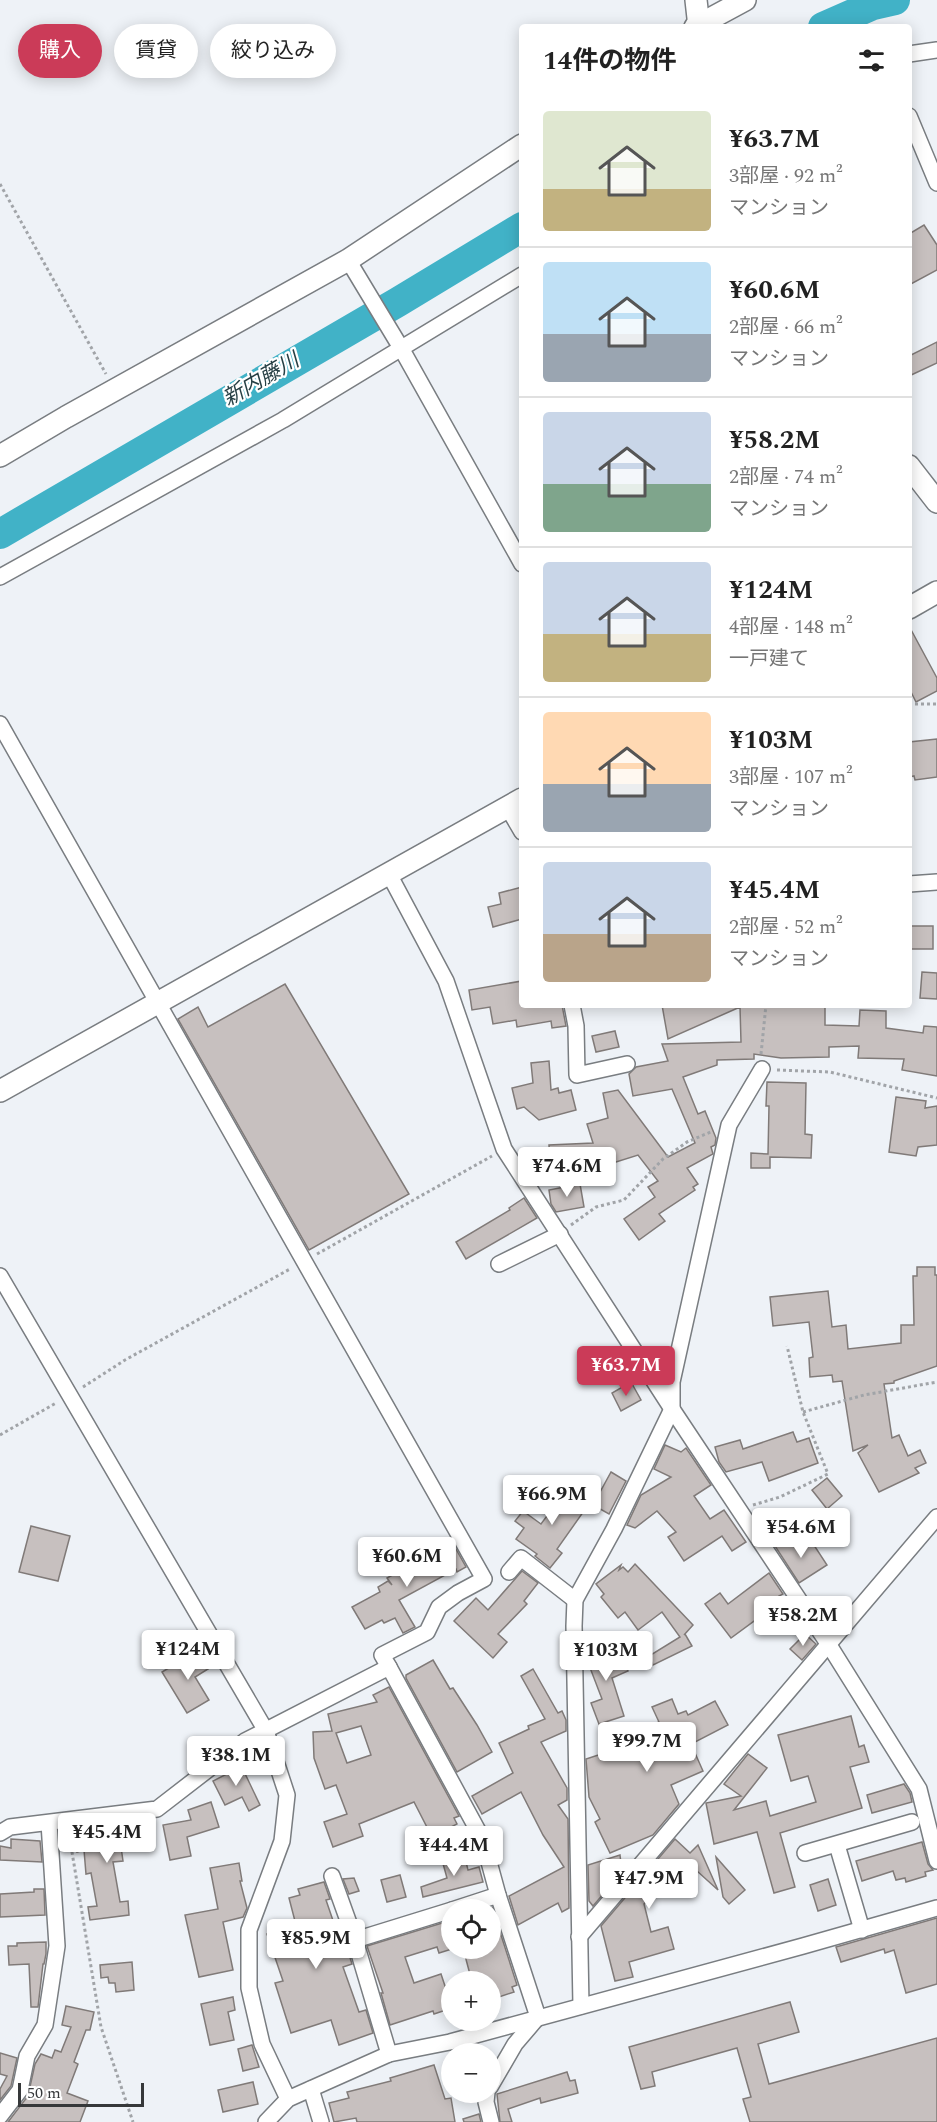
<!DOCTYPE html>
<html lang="ja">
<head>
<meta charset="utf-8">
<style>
	:root { --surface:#fff; --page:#f6f6f6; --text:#222; --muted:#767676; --line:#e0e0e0; --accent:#cb3b58 }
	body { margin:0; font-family:Spectral,"Noto Sans JP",serif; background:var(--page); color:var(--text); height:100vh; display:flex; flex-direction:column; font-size:22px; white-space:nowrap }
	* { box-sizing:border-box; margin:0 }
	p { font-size:20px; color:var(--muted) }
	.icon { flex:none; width:33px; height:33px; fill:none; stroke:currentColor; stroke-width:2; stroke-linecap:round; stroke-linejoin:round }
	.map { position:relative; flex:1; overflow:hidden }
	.sheet { position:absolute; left:519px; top:24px; width:393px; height:984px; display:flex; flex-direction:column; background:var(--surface); border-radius:6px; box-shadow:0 3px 15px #0003 }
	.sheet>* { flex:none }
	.guide { position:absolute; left:18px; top:24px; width:411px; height:54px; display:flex; gap:12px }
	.tools { position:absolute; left:441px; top:1899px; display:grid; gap:12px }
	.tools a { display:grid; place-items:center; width:60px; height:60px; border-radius:50%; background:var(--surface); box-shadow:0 3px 15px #0003; font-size:30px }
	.scale { position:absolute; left:18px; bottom:15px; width:126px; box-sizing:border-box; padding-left:6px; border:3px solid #36383a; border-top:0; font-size:16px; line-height:21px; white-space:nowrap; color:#36383a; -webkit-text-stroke:4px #fff; paint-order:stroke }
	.price { position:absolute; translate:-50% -51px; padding:0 14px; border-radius:6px; background:#fff; color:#222; font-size:20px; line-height:39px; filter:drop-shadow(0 2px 3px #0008) }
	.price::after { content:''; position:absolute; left:50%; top:36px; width:18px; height:14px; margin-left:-9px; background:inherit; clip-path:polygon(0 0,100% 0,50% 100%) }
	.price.active { background:var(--accent); color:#fff }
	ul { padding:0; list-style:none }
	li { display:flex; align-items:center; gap:18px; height:150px; padding:0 24px }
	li+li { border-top:2px solid var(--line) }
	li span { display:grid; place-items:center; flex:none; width:168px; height:120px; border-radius:6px; color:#555 }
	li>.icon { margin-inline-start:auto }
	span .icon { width:72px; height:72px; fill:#fffc; stroke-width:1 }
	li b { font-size:26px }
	h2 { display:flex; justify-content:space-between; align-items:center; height:72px; padding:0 24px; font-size:26px }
	.pill { padding:0 21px; border-radius:27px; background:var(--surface); box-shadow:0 3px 15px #0003; font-size:21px; line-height:54px }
	.pill.active { background:var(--accent); color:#fff }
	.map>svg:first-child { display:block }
</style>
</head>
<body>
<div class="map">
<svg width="937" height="2122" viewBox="0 0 937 2122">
	<rect width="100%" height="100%" fill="#eef2f7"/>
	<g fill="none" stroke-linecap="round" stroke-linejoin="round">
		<g stroke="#41b2c7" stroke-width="30">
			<path d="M823 27 873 5 895 0"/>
			<path d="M0 534 398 302 522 227"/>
		</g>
	</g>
	<g fill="#c7c0bf" stroke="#807a78" stroke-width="1.5" fill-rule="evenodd">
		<path d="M924 225 937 245V270L909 285V234Z"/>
		<path d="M937 342V363L909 376V356Z"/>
		<path d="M909 626 937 678V691L916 702 909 688Z"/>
		<path d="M937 739V777L915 780 914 776 909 777V742Z"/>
		<path d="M522 887V919L493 927 488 907 501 904 499 893Z"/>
		<rect x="909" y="926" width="24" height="23"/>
		<path d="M922 972 937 973V999L920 998Z"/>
		<path d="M522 981V1005H562L566 1026 552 1028 551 1021 517 1027 516 1020 493 1024 490 1007 472 1010 469 990Z"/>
		<path d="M285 984 409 1194 309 1250 178 1019 198 1007 208 1027Z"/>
		<path d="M662 1005H825V1025L859 1026 860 1010 886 1011V1028L923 1033 924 1026 937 1027V1076L902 1070 904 1059 858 1058 859 1046 829 1047V1057L781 1058 754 1054V1059L717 1060V1065L683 1077 698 1114 705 1111 716 1138 715 1145 711 1147 713 1154 687 1168 698 1184 693 1187 695 1190 659 1214 665 1221 639 1240 624 1219 655 1197 648 1187 658 1181 638 1155 616 1162 550 1164 549 1145 593 1143 587 1124 608 1118 603 1093 618 1090 668 1157 695 1143 672 1089 633 1096 629 1074 636 1067 668 1061 662 1044 741 1042 740 1007 668 1039Z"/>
		<path d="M615 1031 619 1047 596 1052 592 1036Z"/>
		<path d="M549 1061 551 1090 558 1088 559 1093 571 1090 576 1110 539 1120 524 1107 517 1109 512 1088 533 1083 531 1063Z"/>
		<path d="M767 1082 806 1083 805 1134 812 1135 811 1158 770 1157V1168H751V1153L768 1154 769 1106H766Z"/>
		<path d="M896 1097 926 1101 925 1108 937 1106V1145L918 1147 916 1156 889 1152Z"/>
		<path d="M580 1184 584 1207 556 1212 551 1204 549 1190Z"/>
		<path d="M524 1198 537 1218 466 1259 456 1242 510 1210 509 1208Z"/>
		<path d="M917 1267H935V1275H937V1366L894 1381V1383L884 1384 892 1438 899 1435 908 1456 920 1450 926 1463 915 1468 919 1473 879 1492 858 1453 868 1445 853 1451 842 1381 833 1382 832 1375 810 1377 809 1358 813 1357 809 1322 773 1326 770 1297 828 1291 832 1327 846 1325 848 1349 901 1343V1325H914L913 1276H917Z"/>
		<path d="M631 1382 641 1400 621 1411 612 1393Z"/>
		<path d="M793 1432 797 1442 809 1438 818 1463 769 1481 762 1462 726 1472 719 1462 715 1447 740 1440 743 1449Z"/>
		<path d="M665 1445 681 1452 686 1448 711 1485 694 1496 710 1519 724 1510 746 1542 732 1551 722 1536 684 1561 668 1537 676 1532 657 1511 635 1528 627 1525 641 1495 671 1477 654 1469Z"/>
		<path d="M611 1472 626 1481 609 1514 593 1505Z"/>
		<path d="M827 1478 842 1496 827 1509 812 1490Z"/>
		<path d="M570 1485 591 1501 557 1549 562 1553 550 1568 535 1556 537 1554 516 1539 524 1528 515 1521 523 1511 541 1524Z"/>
		<path d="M31 1526 70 1536 58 1581 19 1572Z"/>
		<path d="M789 1537 796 1548 810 1539 827 1565 799 1583 775 1546Z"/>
		<path d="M452 1542 466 1567 457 1572 456 1569 399 1600 415 1627 403 1633 395 1618 384 1623 382 1620 365 1629 352 1607 380 1592 378 1587 388 1581 392 1585 387 1578Z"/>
		<path d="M635 1564 693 1625 684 1635 685 1634 692 1646 653 1665 649 1656 680 1637 662 1612 638 1630 625 1612 618 1618 601 1597 604 1594 596 1584 621 1565 619 1570 623 1567 628 1572Z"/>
		<path d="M522 1571 538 1583 524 1601 527 1604 498 1634 507 1642 493 1658 454 1621 476 1598 488 1610Z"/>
		<path d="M769 1573 783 1594 779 1596 793 1615 775 1627 765 1613 731 1638 705 1604 720 1593 728 1604Z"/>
		<path d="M805 1634 816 1644 802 1660 790 1649Z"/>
		<path d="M609 1642 617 1660 621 1658 628 1671 612 1678 624 1716 599 1724 591 1703 602 1699 584 1652Z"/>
		<path d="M197 1651 208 1669 195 1677 209 1700 187 1713 162 1672Z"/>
		<path d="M433 1660 450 1689 453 1688 477 1725 492 1752 457 1772 406 1678V1675Z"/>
		<path d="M533 1669 558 1713 562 1711 566 1720V1731L541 1742 567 1788V1800L558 1805 568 1819 569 1908 562 1912 558 1903 518 1925 509 1896 564 1867 543 1835 521 1792 482 1814 472 1796 513 1773 499 1743 529 1729 528 1726 545 1719 521 1676Z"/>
		<path d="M389 1687 459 1816 454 1818 457 1824 432 1837 414 1802 359 1824 363 1836 333 1847 324 1822 347 1814 336 1785 325 1789 314 1758 313 1732 332 1731 328 1714 377 1702 373 1695ZM361 1726 371 1755 347 1763 336 1733Z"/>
		<path d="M672 1699 678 1714 686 1711 688 1715 715 1701 728 1725 691 1744 703 1771 671 1785 679 1804 653 1835 610 1853 595 1822 600 1819 589 1797 586 1759 629 1745 625 1734 659 1722 652 1707Z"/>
		<path d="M851 1716 859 1747 864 1745 869 1762 850 1767 862 1808 780 1833 795 1887 774 1893 757 1832 714 1844 706 1803 741 1796 724 1784 748 1754 767 1768 734 1810 766 1801 770 1816 816 1802 808 1776 791 1781 778 1735Z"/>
		<path d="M239 1761 260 1805 249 1811 242 1797 225 1805 213 1781 227 1774 225 1769Z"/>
		<path d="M904 1784 910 1793 912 1802 872 1813 867 1795Z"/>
		<path d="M211 1802 219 1827 187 1837 191 1856 170 1860 163 1825 191 1820 188 1810Z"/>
		<path d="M140 1821 142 1846 121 1847 123 1861 113 1862 120 1902 128 1901 129 1915 90 1920 88 1907 97 1906 91 1873 86 1874 84 1850 77 1852 72 1833 93 1829V1827Z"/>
		<path d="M11 1839 40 1841 42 1862 0 1860V1846L11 1848Z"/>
		<path d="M675 1839 690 1853 698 1845 718 1890 697 1871 676 1894 664 1883 644 1904 651 1932 668 1927 674 1949 629 1962 633 1977 615 1981 601 1926Z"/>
		<path d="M922 1842 928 1864 933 1870 925 1872 926 1876 906 1882 905 1878 896 1880 893 1871 862 1881 856 1861Z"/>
		<path d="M464 1854 468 1870 479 1867 483 1882 423 1897 421 1887 447 1878 442 1860Z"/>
		<path d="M620 1855 622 1872 593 1906 589 1901 588 1865Z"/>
		<path d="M716 1857 745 1890 729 1904 723 1897Z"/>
		<path d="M239 1863 242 1881H240L247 1908 243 1917 223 1922 233 1970 199 1977 185 1915 218 1909 210 1868Z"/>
		<path d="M400 1875 406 1897 387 1902 381 1880Z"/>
		<path d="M354 1878 359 1891 349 1894 343 1879Z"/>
		<path d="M828 1879 836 1905 818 1911 810 1885Z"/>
		<path d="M324 1882 330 1899 326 1900 341 1944 345 1942 352 1964 343 1967 359 2012 366 2010 373 2033 339 2045 331 2020 291 2033 275 1983 283 1981 267 1934 296 1925 289 1898 300 1895 298 1889Z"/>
		<path d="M34 1889H44L45 1915 0 1917V1894L34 1892Z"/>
		<path d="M492 1907 517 1985 512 1987 514 1992 490 2000V1982H472L463 1948H490Z"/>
		<path d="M937 1918V1984L906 1993 894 1950 885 1953 884 1949 841 1962 836 1947Z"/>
		<path d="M452 1920V1949L439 1953 437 1947 405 1957 414 1983 441 1974 445 1986 452 1984V2008L434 2014 433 2011 390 2025 381 1993H383L367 1946Z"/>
		<path d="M46 1942V1954L44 1964H43L38 2007H31L29 1964 9 1965 8 1946H17V1943Z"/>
		<path d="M132 1962 134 1990 116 1992 115 1983H109L108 1977 101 1978 100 1965Z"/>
		<path d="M233 1997 235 2010 228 2012 234 2040 210 2045 201 2004Z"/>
		<path d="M790 2002 799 2032 758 2044 769 2084 937 2038V2122H750L743 2099 751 2097 737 2048 652 2072 655 2086 641 2089 629 2047Z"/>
		<path d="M66 2006 94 2012 90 2030H86L74 2062 78 2064 67 2093 88 2101 80 2122H8L28 2096 35 2064 41 2054 52 2058 55 2050 61 2052 71 2027 62 2025Z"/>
		<path d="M252 2045 259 2067 243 2071 238 2049Z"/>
		<path d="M0 2053 17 2058 11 2086 0 2100V2089L7 2076 0 2074Z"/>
		<path d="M434 2065 445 2099 451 2098 455 2122H357L356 2118 334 2122 329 2103 349 2098 347 2092 391 2081 390 2078Z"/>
		<path d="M567 2072 570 2081 575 2080 578 2093 541 2103 540 2098 508 2109 512 2122H500L497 2094Z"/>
		<path d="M253 2082 258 2104 223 2112 218 2090Z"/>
		<path d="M479 2114 481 2122H464L463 2119Z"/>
	</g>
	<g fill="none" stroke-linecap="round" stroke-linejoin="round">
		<g stroke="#797d81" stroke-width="18">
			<g id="street">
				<path d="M909 54 937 50"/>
				<path d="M909 116 937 183"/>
				<path d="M348 260 401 348 522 564"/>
				<path d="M0 577 283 420 522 275"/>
				<path d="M0 724 484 1579 458 1593 439 1607 427 1632 382 1655 389 1667"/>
				<path d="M508 808 522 832"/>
				<path d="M389 874 446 981 504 1149 672 1409 829 1645 919 1789 937 1861"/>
				<path d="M909 884 937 882"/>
				<path d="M572 1005 576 1026 577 1075 627 1064"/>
				<path d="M499 1264 560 1234"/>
				<path d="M0 1276 266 1731 287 1795 282 1841 249 1930V1988L262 2044 288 2099"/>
				<path d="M509 1572 521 1558 575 1600"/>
				<path d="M0 1833 10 1827 157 1809 245 1741 389 1667 483 1840 498 1895"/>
				<path d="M837 1845 862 1930"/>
				<path d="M805 1853 912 1822"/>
				<path d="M332 1876 355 1940 389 2054"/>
				<path d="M452 1910 498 1895 538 2017"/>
				<path d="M579 1937 937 1517"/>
				<path d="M355 1940 452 1910"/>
				<path d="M581 2006 574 1626 575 1600 614 1529 672 1409V1382L729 1125 762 1069"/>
				<path d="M490 2087 515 2044 538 2017"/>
				<path d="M311 2089 321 2122"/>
				<path d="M487 2092 486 2102 491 2122"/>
				<path d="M0 2116 20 2090 27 2056 45 2025 57 1946 49 1823"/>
				<path d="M266 2122 288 2099 389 2054 450 2042 803 1946 937 1908"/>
			</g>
		</g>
		<g stroke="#797d81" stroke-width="24">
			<g id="secondary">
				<path d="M696 0 699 27"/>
				<path d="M695 27 745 0"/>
				<path d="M0 456 66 417 348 260 522 145"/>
				<path d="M909 466 937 502"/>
				<path d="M909 608 937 592"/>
				<path d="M0 1091 522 799"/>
			</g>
		</g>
		<g stroke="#a1a4a8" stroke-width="3" stroke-dasharray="3 3" stroke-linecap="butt">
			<path d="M0 184 106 374"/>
			<path d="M909 704H937"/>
			<path d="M761 1054 766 1005"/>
			<path d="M777 1070 830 1072 937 1098"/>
			<path d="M571 1225 596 1207 624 1200 663 1159 687 1142 713 1131"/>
			<path d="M317 1254 492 1156"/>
			<path d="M83 1387 125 1360 290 1269"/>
			<path d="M803 1412 864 1395 937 1382"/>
			<path d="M0 1435 56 1403"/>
			<path d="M753 1505 780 1497 828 1474 803 1412 787 1346"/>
			<path d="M69 1834 101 2027 133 2122"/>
		</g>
		<use href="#street" stroke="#fff" stroke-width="15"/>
		<use href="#secondary" stroke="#fff" stroke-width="21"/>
	</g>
	<g text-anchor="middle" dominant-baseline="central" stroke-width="4.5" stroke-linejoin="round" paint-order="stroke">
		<g font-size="21" font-style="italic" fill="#274045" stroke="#fff">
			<text transform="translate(261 380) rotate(-30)">新内藤川</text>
		</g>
	</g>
</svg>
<div class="tools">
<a><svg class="icon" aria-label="locate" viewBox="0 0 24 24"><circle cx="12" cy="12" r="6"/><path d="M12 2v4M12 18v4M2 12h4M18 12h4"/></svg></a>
<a>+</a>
<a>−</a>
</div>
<div class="scale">50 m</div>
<b class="price" style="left:567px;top:1198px">¥74.6M</b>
<b class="price active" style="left:626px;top:1397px">¥63.7M</b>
<b class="price" style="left:552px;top:1526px">¥66.9M</b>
<b class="price" style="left:801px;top:1559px">¥54.6M</b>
<b class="price" style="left:407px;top:1588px">¥60.6M</b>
<b class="price" style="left:803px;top:1647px">¥58.2M</b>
<b class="price" style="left:188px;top:1681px">¥124M</b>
<b class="price" style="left:606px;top:1682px">¥103M</b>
<b class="price" style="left:647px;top:1773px">¥99.7M</b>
<b class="price" style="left:236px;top:1787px">¥38.1M</b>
<b class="price" style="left:107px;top:1864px">¥45.4M</b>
<b class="price" style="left:454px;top:1877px">¥44.4M</b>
<b class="price" style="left:649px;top:1910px">¥47.9M</b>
<b class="price" style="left:316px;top:1970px">¥85.9M</b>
<div class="guide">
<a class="pill active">購入</a>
<a class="pill">賃貸</a>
<a class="pill">絞り込み</a>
</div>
<section class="sheet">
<h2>14件の物件<svg class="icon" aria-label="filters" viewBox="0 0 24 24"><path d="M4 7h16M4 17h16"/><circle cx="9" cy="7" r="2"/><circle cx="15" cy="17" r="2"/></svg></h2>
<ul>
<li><span style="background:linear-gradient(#dfe7d0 65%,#c2b280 0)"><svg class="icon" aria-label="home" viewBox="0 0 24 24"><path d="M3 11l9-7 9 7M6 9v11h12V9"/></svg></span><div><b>¥63.7M</b><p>3部屋 · 92 m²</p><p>マンション</p></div></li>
<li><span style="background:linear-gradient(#bfe0f5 60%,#9aa5b1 0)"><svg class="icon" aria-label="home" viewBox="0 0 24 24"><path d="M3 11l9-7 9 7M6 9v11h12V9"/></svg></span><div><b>¥60.6M</b><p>2部屋 · 66 m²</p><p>マンション</p></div></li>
<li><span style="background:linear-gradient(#c9d6e8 60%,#7fa58c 0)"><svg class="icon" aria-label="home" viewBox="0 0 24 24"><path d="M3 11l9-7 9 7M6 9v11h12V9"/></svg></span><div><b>¥58.2M</b><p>2部屋 · 74 m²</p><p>マンション</p></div></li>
<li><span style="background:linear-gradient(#c9d6e8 60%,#c2b280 0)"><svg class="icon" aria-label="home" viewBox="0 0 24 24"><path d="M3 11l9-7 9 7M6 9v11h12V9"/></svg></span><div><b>¥124M</b><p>4部屋 · 148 m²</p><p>一戸建て</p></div></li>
<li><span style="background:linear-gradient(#ffd9b3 60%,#9aa5b1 0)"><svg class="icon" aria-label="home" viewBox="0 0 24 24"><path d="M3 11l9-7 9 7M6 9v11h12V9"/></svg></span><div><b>¥103M</b><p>3部屋 · 107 m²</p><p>マンション</p></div></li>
<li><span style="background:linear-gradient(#c9d6e8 60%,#b9a48a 0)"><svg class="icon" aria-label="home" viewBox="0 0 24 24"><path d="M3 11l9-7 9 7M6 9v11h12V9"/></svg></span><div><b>¥45.4M</b><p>2部屋 · 52 m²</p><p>マンション</p></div></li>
</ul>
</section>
</div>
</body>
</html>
